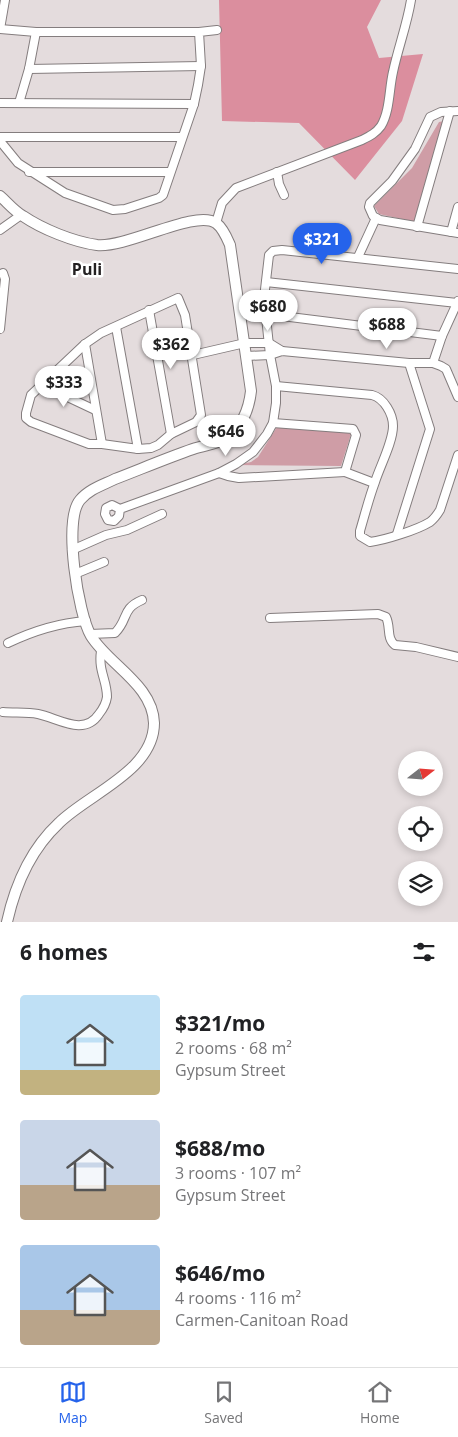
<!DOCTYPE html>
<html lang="en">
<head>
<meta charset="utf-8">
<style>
	:root { --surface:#fff; --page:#f2f2f2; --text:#202124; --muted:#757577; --line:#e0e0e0; --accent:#2563eb }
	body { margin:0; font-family:"Open Sans",sans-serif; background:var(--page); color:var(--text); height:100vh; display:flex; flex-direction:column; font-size:19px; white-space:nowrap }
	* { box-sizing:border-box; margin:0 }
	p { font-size:16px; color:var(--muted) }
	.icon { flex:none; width:28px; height:28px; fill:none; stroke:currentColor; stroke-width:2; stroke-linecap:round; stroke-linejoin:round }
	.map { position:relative; height:922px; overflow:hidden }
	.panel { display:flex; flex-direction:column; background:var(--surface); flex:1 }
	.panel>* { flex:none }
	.needle { width:32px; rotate:73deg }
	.tools { position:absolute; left:398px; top:751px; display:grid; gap:10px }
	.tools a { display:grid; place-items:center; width:45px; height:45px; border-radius:50%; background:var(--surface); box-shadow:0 2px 8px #0003; font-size:25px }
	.price { position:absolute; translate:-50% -42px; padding:0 11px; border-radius:18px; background:#fff; color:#222; font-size:16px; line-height:32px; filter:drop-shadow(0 1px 2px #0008) }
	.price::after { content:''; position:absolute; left:50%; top:30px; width:15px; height:11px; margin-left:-8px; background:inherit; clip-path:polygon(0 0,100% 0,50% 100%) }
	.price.on { background:var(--accent); color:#fff }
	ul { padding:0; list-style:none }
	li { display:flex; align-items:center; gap:15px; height:125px; padding:0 20px }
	li span { display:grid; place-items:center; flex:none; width:140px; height:100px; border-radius:5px; color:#555 }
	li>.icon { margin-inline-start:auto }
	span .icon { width:60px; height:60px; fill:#fffc; stroke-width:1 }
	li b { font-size:21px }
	h2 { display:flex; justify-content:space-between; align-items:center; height:60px; padding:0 20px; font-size:21px }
	.tabs { display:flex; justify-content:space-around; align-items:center; height:70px; border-top:1px solid var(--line); background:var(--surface); font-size:14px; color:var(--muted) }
	.tabs a { display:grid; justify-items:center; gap:2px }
	.tabs .on { color:var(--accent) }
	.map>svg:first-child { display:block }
</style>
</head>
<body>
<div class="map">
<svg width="458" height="922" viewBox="0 0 458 922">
	<rect width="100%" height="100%" fill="#e4dcdd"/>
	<g fill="#cf9da6">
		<path d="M444 121 415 222 379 214 374 206 412 168 439 122Z"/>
		<path d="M277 427 352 431 341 466 236 465 251 462 258 457Z"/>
	</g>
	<path fill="#db8e9e" d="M219 0H381L367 27 379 58 423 54 402 121 355 180 299 123 222 121Z"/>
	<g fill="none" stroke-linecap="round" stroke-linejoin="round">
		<g stroke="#847d7e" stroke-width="10">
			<g id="minor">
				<path d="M0 29 36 32H199"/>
				<path d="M0 29 5 0"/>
				<path d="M29 69 201 66"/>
				<path d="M0 103 194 104"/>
				<path d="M19 103 29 69 36 32"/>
				<path d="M458 111 441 112 430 117 415 149 392 181 370 203 369 207 373 216 380 220 458 233"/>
				<path d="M0 137H181"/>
				<path d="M0 141 18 163 65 193 113 210 125 209 159 198 163 195 194 104 198 85 201 66 199 32 217 30"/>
				<path d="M29 172H170"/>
				<path d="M277 172 279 184 284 195"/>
				<path d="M216 223 222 203 236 188 362 140C370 136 376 133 381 126 390 111 389 89 393 72 398 48 407 25 411 0"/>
				<path d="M417 227 450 111"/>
				<path d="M0 230 21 215"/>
				<path d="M451 232 458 207"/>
				<path d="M358 257 376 218"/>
				<path d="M266 282 457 303"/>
				<path d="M178 298 185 315 201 415 196 422 171 434 158 445 151 448 138 449 102 444H89L31 422 26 418V413L31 395 85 344 101 333Z"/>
				<path d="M149 310 171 434"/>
				<path d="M266 314 442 336"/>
				<path d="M116 327 138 449"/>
				<path d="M0 329 5 279 3 273"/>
				<path d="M85 344 102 444"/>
				<path d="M193 355 245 343H269L282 351"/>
				<path d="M247 356 270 355 282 351 409 363H433L441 366 446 369 458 397"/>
				<path d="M433 363 442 336 458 301"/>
				<path d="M42 385 95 410"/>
				<path d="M276 386 372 395C384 398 393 414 393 426 393 442 380 466 375 482 369 498 365 514 360 531V536L370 542C385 540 417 530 430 522 434 519 437 515 440 510L458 455"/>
				<path d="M345 472 374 483"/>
				<path d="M219 473 228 476 239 478 345 472 356 435 353 429 273 423"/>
				<path d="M120 509 119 516 114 521 108 520 105 514 106 508 112 505 120 509 219 473 236 464 253 452 267 434 273 423 276 403V386L270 355 264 298 269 255 273 251 282 250 458 269"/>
				<path d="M397 534 430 429 409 363"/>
				<path d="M72 550 106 535 127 530 162 514"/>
				<path d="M75 574 104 562"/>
				<path d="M270 618 378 614 386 617C391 627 386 638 395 645L416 647 458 657"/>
				<path d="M90 634 115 633C129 619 121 609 142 600"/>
				<path d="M8 643C33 631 58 623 86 621"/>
				<path d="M3 712C14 713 27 712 38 714 58 718 84 737 99 714 103 709 106 704 107 697 107 680 98 671 101 651"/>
			</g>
		</g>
		<g stroke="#847d7e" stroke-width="12">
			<path id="major" d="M0 196C7 202 14 211 23 216 42 229 74 242 97 245 128 248 195 209 216 223 223 228 227 238 230 245L251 391C249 409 243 425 228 437 219 444 204 445 193 449 167 458 141 469 115 479 103 485 89 489 80 500 63 520 78 614 91 636 109 665 153 685 154 723 154 771 88 794 59 823 31 849 15 886 7 922"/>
		</g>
		<use href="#minor" stroke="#fff" stroke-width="8"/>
		<use href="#major" stroke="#fff" stroke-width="10"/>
	</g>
	<g text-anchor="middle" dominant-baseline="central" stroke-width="5" stroke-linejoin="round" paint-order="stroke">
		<g font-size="16" font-weight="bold" fill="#242122" stroke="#fff">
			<text x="87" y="269">Puli</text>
		</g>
	</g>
</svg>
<div class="tools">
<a><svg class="needle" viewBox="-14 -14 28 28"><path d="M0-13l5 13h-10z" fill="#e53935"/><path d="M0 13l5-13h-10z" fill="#757577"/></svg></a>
<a><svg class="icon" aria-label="locate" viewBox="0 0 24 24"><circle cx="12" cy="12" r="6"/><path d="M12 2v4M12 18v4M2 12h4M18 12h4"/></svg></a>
<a><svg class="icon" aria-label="layers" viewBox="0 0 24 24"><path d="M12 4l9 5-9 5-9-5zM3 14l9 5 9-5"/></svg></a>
</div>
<b class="price on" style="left:322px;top:265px">$321</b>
<b class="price" style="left:268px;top:332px">$680</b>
<b class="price" style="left:387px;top:350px">$688</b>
<b class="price" style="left:171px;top:370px">$362</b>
<b class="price" style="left:64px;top:408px">$333</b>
<b class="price" style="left:226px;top:457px">$646</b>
</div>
<section class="panel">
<h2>6 homes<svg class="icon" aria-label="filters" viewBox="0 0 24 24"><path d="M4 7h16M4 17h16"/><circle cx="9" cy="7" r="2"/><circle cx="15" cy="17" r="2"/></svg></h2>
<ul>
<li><span style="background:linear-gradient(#bfe0f5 75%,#c2b280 0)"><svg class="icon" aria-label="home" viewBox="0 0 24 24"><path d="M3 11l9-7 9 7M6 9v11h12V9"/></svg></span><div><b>$321/mo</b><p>2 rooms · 68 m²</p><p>Gypsum Street</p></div></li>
<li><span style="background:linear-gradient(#c9d6e8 65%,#b9a48a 0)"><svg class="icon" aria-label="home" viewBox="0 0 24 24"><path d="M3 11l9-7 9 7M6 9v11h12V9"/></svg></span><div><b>$688/mo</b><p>3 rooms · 107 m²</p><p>Gypsum Street</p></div></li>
<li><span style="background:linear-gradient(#a9c7e8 65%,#b9a48a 0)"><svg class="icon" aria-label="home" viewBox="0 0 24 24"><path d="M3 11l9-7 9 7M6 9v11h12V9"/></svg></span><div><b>$646/mo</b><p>4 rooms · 116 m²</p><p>Carmen-Canitoan Road</p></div></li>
</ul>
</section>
<nav class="tabs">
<a class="on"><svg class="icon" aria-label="map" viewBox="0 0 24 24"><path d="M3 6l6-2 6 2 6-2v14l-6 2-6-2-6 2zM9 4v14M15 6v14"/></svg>Map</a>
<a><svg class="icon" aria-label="saved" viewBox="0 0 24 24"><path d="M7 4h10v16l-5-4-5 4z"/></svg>Saved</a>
<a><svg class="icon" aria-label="home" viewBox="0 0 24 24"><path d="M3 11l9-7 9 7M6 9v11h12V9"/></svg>Home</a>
</nav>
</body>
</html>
